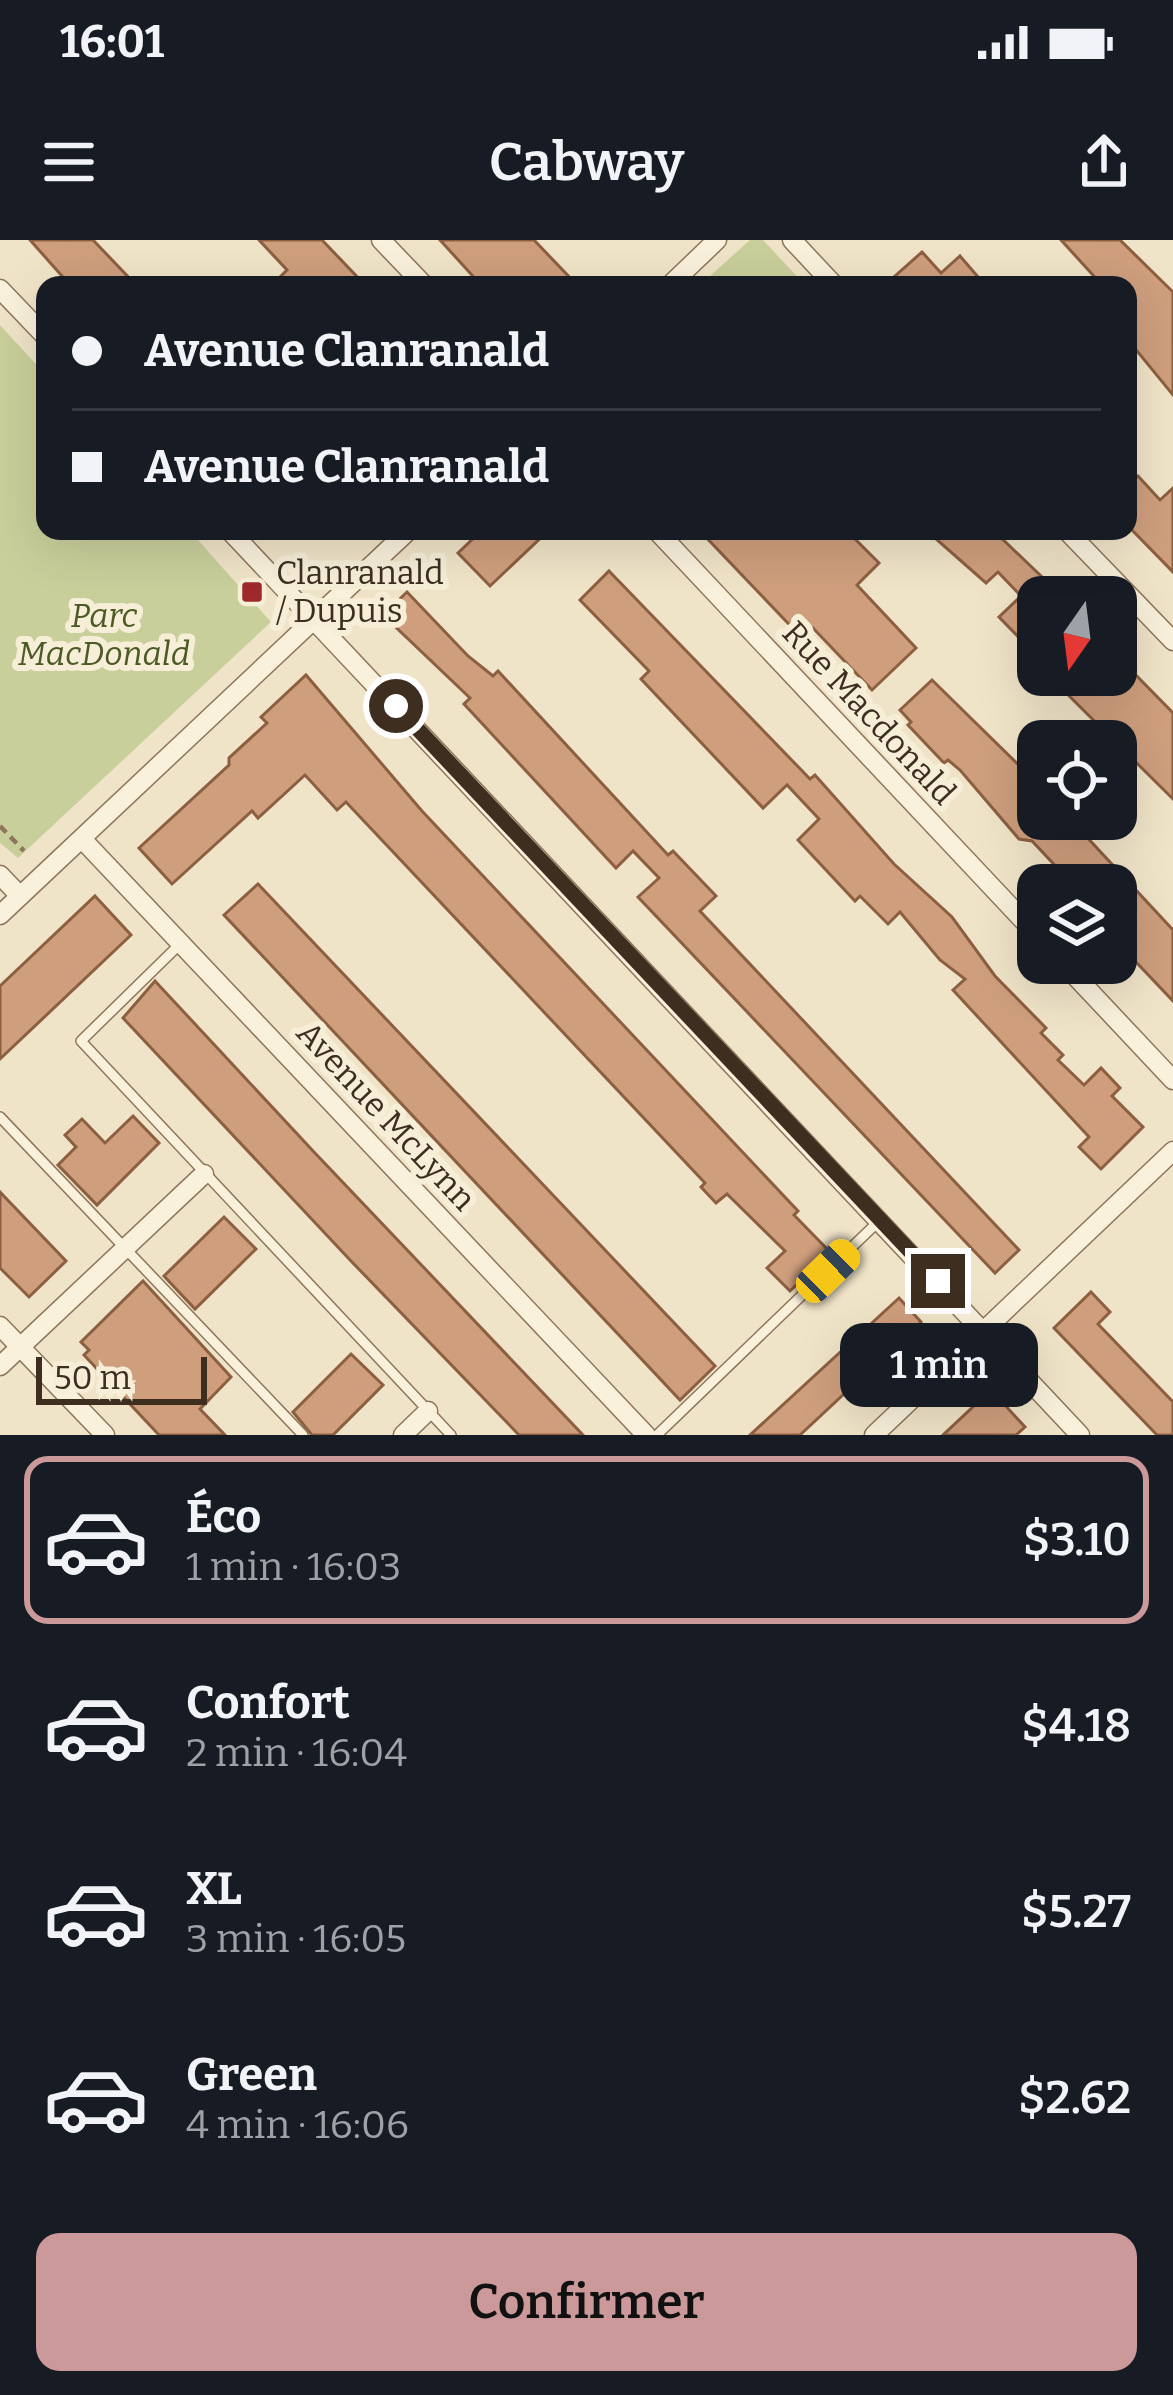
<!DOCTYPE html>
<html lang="fr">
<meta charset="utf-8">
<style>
:root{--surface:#171b24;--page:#242831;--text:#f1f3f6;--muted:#9ea1a6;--line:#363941;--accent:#cc999b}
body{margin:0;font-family:Bitter,serif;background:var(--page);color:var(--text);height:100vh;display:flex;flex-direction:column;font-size:45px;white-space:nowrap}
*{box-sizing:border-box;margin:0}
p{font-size:39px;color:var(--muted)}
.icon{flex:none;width:66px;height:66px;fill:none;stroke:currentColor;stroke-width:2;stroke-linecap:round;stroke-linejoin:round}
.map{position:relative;height:1195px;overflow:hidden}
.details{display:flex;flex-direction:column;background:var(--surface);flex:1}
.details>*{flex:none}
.banner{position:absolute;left:36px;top:36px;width:1101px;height:264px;border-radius:24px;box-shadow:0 12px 48px #0002;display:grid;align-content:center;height:264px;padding:0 36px;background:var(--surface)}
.needle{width:78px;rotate:194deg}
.fabs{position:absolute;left:1017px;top:336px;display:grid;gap:24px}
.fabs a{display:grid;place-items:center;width:120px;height:120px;border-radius:24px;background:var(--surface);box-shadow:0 12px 48px #0002;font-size:60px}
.scale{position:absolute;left:36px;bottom:30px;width:171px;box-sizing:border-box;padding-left:12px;border:6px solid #3d2e20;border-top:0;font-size:33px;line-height:42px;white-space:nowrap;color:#3d2e20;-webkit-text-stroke:9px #f7eed8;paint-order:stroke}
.end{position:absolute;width:54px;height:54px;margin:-27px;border:15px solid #3d2e20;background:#fff;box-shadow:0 0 0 6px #fff}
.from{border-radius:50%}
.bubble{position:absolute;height:84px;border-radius:24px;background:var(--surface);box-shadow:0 12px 48px #0002;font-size:39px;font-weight:600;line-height:84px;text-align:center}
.car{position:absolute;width:36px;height:72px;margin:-36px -18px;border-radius:15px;box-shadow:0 0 9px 3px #0007;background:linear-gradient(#f5c518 24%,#345 0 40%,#f5c518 0 76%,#345 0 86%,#f5c518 0)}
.banner b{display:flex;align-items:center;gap:42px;height:114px;font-size:45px}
.banner b+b{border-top:3px solid var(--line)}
.banner i{width:30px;height:30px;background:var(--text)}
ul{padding:21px 0 0;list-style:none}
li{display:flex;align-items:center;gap:36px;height:168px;margin:0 24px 18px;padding:0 12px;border:6px solid transparent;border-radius:24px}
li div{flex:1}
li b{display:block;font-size:45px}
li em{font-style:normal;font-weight:600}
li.selected{border-color:var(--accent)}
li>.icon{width:108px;height:108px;stroke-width:1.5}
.button{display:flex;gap:24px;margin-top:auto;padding:24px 36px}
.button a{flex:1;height:138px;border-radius:24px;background:var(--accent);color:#111;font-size:48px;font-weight:600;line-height:138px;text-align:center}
.status{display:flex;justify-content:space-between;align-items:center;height:84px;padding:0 60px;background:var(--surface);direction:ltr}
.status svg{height:33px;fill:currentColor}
header{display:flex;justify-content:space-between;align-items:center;height:156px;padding:0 36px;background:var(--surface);font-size:54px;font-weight:600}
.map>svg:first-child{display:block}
</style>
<div class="status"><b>16:01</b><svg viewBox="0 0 49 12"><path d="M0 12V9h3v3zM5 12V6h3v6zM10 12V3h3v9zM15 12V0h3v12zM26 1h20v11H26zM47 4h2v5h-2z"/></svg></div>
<header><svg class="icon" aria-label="menu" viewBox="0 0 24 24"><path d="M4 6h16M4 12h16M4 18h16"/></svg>Cabway<svg class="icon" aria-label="share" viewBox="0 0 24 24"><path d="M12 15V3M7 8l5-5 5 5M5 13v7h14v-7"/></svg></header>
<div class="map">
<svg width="1173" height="1195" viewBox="0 0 1173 1195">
<rect width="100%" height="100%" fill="#f0e4c8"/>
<g fill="#c9cf9b">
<path d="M750,0H763L805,45H700Z"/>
<path d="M0,85L45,134V291H190L271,382L18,618L0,603Z"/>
</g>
<g fill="#cf9f7d" stroke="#8d5f41" stroke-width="3">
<path d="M30,0H93L136,45H70Z"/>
<path d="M259,0H322L365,45H272L287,30Z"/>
<path d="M440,0H534L577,45H481Z"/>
<path d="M1061,0H1120L1173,52V155L1128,100V45H1102Z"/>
<path d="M922,12L941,33L960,16L985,45H885Z"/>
<path d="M1138,236L1160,260L1173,248V332L1128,286V245Z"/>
<path d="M481,291H548L490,346L458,313Z"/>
<path d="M700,291H847L879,323L857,345L916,408L872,450L813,388L802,398Z"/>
<path d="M927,291H994L1063,357H1038V417L999,377L1021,356L998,332L986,343Z"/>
<path d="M609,331L810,539L815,535L894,624L952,677L995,736L1046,788L1041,793L1063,815L1058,820L1084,845L1101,828L1120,848L1112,856L1143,887L1101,929L1079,907L1089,897L953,750L965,739L940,720L900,672L888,684L860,656L855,661L798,600L819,579L787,545L763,568L641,439L649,431L580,360Z"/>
<path d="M407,352L468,416L493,436L498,431L668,615L673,611L716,656L700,671L1019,1010L995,1033L638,657L659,638L633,611L616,628L464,464L470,458L383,375Z"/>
<path d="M1127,426L1173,473V559L1048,435H1118Z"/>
<path d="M306,435L422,571L798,971L794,975L830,1012L790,1051L767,1028L785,1011L727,954L716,963L701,947L705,943L346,562L337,570L305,535L258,578L252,571L172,644L139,608L229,525V518L267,483L261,477Z"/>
<path d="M932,440L1038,544V579H1070L1173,690V761L1116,701V645H1050L1063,634L1032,601L1019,599L960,530L948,520L944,523L908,485L911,482L900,470Z"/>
<path d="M258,644L715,1126L680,1160L224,675Z"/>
<path d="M95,656L131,695L0,819V746Z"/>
<path d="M155,741L314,912L583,1195H519L351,1021L123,778Z"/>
<path d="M133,876L159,903L97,965L58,925L76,907L65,895L82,879L105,903Z"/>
<path d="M0,952L66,1021L29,1057L0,1028Z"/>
<path d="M224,977L256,1009L195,1069L164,1036Z"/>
<path d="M143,1041L231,1137L200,1169L225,1195H159L84,1115L89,1110L81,1102Z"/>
<path d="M1091,1052L1110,1072L1098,1084L1173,1162V1195H1157L1054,1088Z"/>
<path d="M899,1058L921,1082L800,1195H750Z"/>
<path d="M351,1114L383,1145L333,1195H312L293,1172Z"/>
<path d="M991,1150L1025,1187L1016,1195H943Z"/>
</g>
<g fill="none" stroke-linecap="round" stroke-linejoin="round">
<defs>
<g id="lane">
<path d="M180,704L81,801L451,1195"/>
<path d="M0,877L303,1195"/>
<path d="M657,1195L880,980"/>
</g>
<g id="street">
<path d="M381,0L424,45"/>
<path d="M792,0L834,45"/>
<path d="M670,45L717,0"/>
<path d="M0,49L45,96"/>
<path d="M230,291L1080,1195"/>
<path d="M657,291L1038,696"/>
<path d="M1067,291L1173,401"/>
<path d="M82,599L646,1195"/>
<path d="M0,635L20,656"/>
<path d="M0,675L408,291"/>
<path d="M1063,723L1173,840"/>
<path d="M0,1086L105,1195"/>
<path d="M0,1126L204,934"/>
<path d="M403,1195L428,1171"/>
<path d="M874,1195L1173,911"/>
</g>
</defs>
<use href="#lane" stroke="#8d765c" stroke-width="12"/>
<use href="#street" stroke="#8d765c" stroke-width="21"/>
<path stroke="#8d765c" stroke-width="4.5" stroke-dasharray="9 6" stroke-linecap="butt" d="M0,586L24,611"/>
<use href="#lane" stroke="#faf1dc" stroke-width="9"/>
<use href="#street" stroke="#faf1dc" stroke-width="18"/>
</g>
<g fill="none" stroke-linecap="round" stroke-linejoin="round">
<path stroke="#3d2e20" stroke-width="15" d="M396,466L938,1041"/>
</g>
<rect fill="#9e2a2b" stroke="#f7eed8" stroke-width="4.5" x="240" y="340" width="24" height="24" rx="6"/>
<g text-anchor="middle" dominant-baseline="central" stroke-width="12" stroke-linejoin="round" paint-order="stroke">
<g font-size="33" fill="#3d2e20" stroke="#f7eed8" text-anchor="start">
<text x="276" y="333">Clanranald<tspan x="276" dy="38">/ Dupuis</tspan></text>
</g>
<g font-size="33" font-style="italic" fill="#4d5a26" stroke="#f7eed8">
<text x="104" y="376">Parc<tspan x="104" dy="38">MacDonald</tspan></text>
</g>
<g font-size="33" fill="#3d2e20" stroke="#f7eed8">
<text transform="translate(869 473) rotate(47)">Rue Macdonald</text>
<text transform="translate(386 876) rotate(47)">Avenue McLynn</text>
</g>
</g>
</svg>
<div class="fabs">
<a><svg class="needle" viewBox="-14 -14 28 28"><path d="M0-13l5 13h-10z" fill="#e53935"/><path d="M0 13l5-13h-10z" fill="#9ea1a6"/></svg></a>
<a><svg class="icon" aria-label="locate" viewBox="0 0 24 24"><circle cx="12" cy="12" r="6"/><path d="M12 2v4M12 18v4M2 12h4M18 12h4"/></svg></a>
<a><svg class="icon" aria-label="layers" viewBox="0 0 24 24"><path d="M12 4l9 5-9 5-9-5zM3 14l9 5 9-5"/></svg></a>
</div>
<div class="scale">50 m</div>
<i class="end from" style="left:396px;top:466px"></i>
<i class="end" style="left:938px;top:1041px"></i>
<div class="bubble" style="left:840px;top:1083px;width:198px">1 min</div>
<i class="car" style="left:828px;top:1031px;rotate:46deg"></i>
<div class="banner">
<b><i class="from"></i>Avenue Clanranald</b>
<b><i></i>Avenue Clanranald</b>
</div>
</div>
<section class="details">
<ul>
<li class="selected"><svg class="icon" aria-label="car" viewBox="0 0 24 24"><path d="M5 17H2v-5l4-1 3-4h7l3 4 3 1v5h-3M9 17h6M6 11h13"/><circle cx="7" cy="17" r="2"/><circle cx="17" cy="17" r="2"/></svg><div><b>Éco</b><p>1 min · 16:03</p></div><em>$3.10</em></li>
<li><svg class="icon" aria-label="car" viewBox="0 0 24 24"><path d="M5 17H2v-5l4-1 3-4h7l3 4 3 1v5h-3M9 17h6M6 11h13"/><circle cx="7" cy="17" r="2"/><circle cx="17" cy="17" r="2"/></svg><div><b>Confort</b><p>2 min · 16:04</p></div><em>$4.18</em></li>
<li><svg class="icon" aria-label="car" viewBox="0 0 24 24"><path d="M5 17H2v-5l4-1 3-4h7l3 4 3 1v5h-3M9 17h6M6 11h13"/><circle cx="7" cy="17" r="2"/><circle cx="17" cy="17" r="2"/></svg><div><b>XL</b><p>3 min · 16:05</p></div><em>$5.27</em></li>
<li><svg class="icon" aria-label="car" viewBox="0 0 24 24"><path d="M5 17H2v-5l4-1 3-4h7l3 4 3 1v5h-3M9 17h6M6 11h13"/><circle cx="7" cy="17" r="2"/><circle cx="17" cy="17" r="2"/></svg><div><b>Green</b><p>4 min · 16:06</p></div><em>$2.62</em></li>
</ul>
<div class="button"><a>Confirmer</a></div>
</section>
